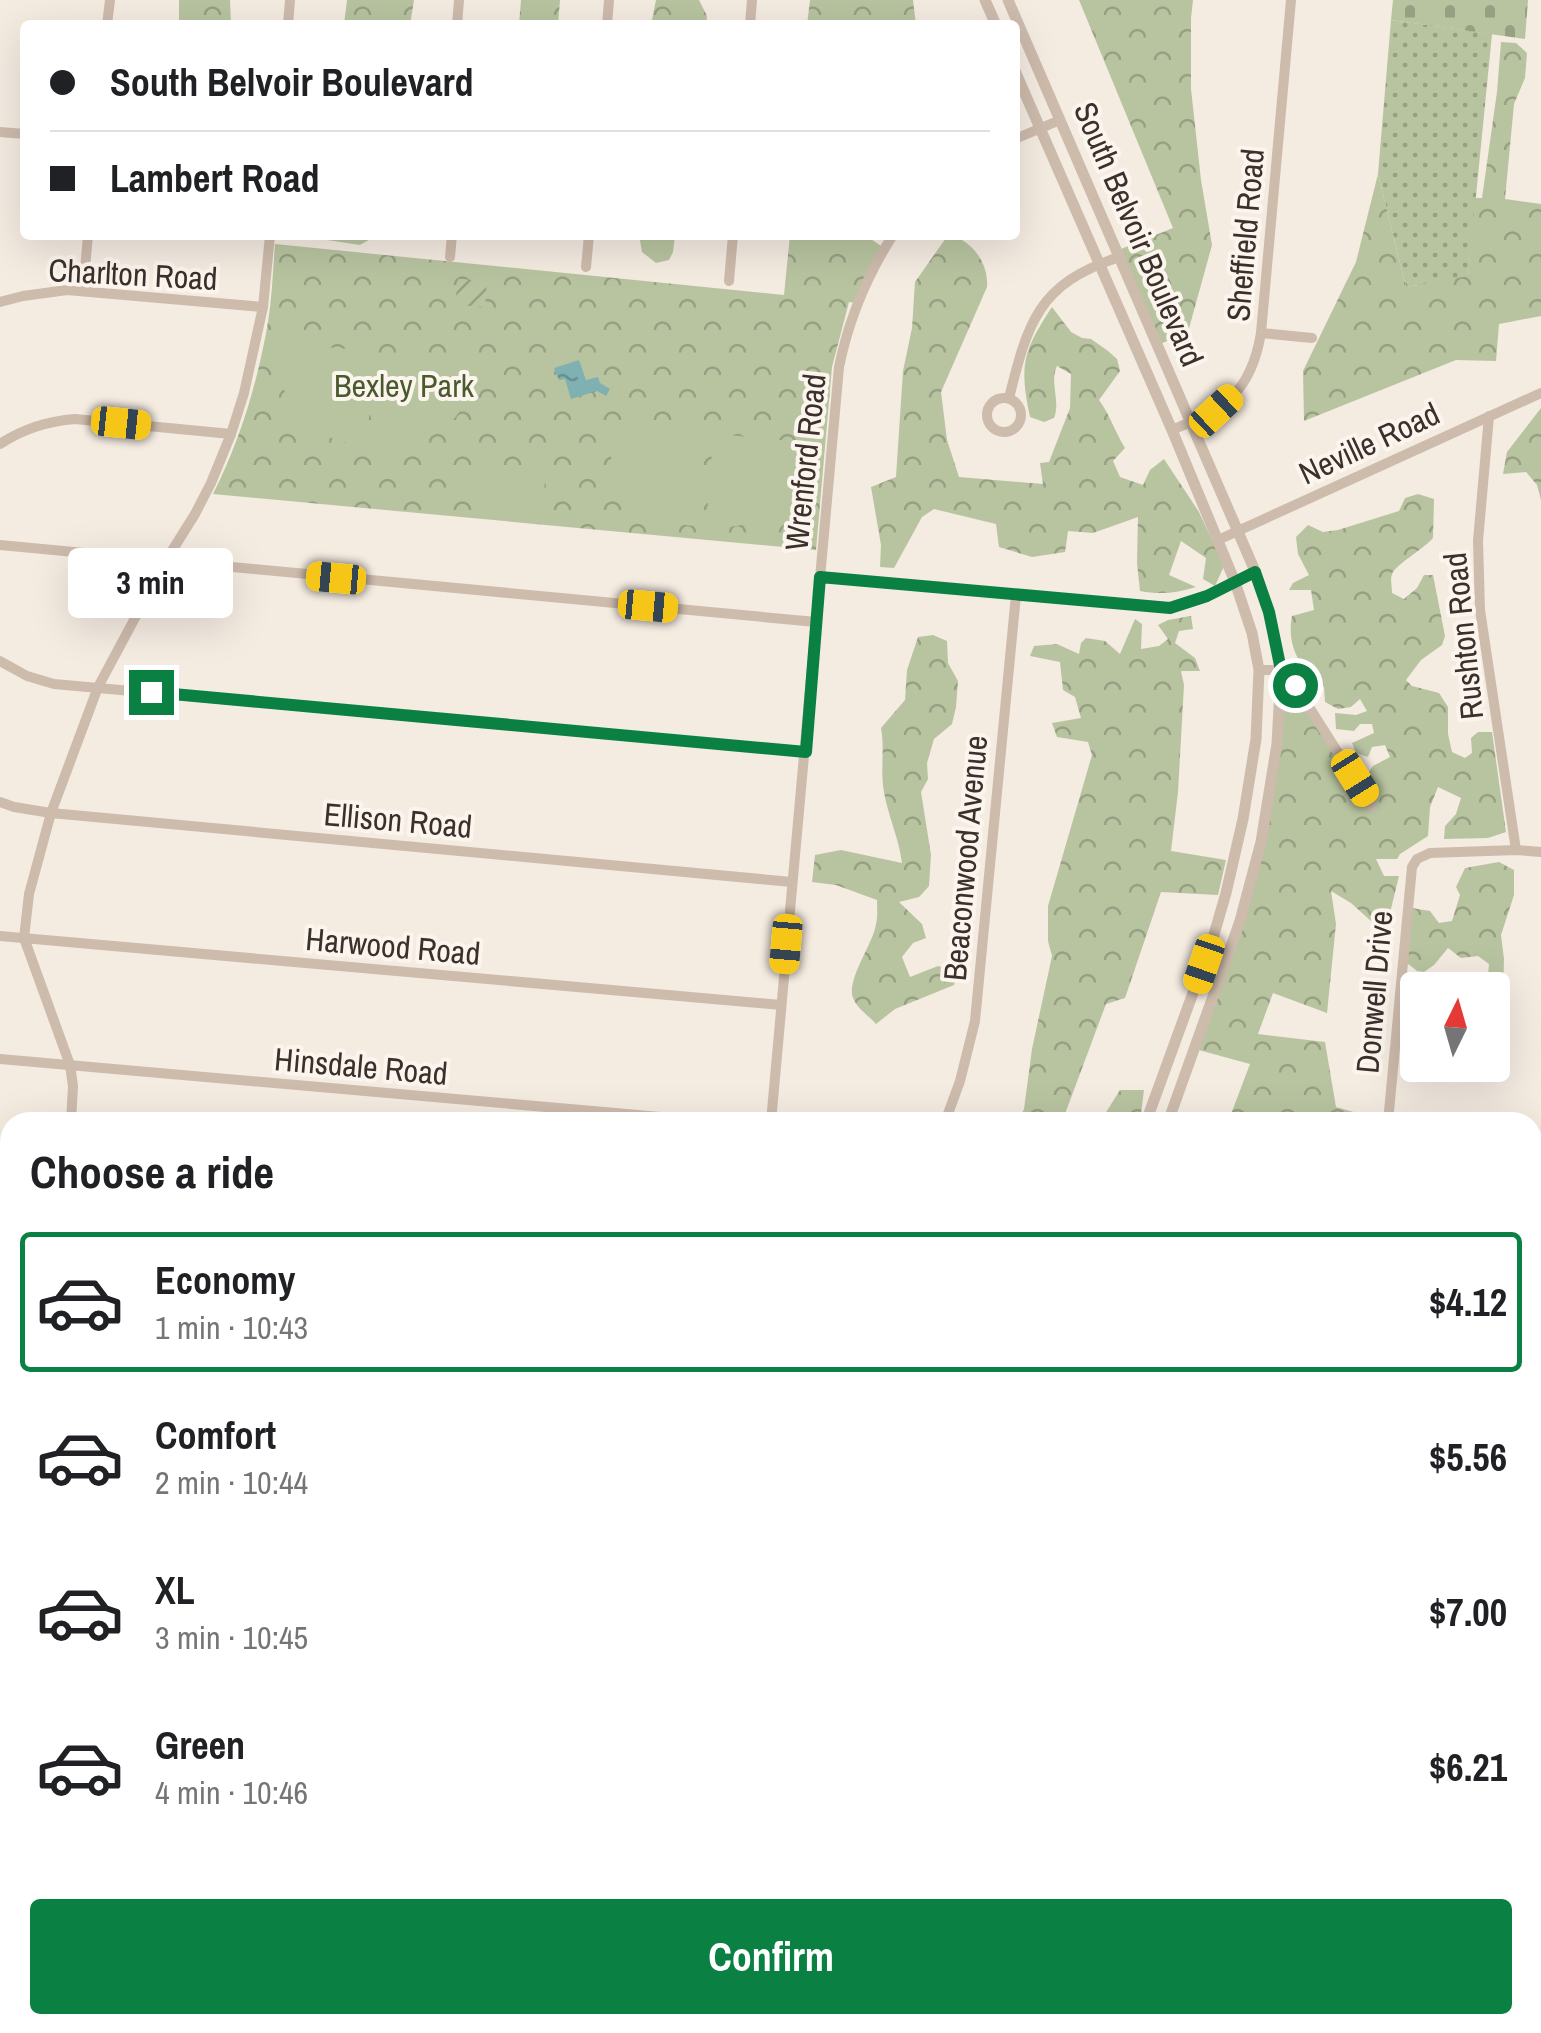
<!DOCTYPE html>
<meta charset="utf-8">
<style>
:root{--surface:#fff;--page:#f2f2f2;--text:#202124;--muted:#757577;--line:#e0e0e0;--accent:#0b8043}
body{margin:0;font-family:"Archivo Narrow",sans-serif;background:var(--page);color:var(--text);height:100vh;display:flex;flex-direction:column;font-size:38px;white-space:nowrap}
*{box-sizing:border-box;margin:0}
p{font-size:32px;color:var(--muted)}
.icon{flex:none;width:55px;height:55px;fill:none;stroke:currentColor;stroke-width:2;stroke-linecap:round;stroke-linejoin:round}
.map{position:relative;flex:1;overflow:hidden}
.panel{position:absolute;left:0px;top:1112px;width:1542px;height:922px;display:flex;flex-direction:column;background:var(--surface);border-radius:30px 30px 0 0;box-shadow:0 10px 40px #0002}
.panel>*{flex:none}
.hud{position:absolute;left:20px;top:20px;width:1000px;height:220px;border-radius:10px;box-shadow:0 10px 40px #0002;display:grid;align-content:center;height:220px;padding:0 30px;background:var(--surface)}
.needle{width:65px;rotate:5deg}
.controls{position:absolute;left:1400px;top:972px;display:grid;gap:20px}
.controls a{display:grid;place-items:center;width:110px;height:110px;border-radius:10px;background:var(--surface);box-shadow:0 10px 40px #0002;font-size:50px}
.end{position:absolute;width:45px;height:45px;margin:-22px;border:12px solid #0b8043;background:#fff;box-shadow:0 0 0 5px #fff}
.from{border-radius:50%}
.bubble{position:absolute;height:70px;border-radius:10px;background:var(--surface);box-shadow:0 10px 40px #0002;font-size:32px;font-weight:700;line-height:70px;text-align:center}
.car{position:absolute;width:30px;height:60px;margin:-30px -15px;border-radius:12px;box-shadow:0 0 8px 2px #0007;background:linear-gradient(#f5c518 24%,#345 0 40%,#f5c518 0 76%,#345 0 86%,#f5c518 0)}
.hud b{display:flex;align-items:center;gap:35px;height:95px;font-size:38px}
.hud b+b{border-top:2px solid var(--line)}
.hud i{width:25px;height:25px;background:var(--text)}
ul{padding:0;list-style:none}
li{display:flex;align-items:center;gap:30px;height:140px;margin:0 20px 15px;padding:0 10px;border:5px solid transparent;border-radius:10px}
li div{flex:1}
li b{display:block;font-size:38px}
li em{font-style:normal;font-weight:700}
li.current{border-color:var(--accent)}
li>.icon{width:90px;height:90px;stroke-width:1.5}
h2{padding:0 30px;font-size:45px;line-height:120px}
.button{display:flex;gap:20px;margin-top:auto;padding:20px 30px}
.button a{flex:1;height:115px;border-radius:10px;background:var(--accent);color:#fff;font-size:40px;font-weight:700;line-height:115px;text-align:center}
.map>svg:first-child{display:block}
</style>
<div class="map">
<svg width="1541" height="2033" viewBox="0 0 1541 2033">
<defs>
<pattern id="grass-dots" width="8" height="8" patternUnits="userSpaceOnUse" patternTransform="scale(2.5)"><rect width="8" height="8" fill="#b8c4a0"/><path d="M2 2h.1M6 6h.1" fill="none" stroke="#97a083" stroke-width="1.8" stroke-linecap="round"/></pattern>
<pattern id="forest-crowns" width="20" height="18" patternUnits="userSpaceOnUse" patternTransform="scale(2.5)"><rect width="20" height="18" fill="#b8c4a0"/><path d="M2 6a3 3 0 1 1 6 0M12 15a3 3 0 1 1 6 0" fill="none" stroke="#97a083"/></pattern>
<pattern id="wetland-marsh" width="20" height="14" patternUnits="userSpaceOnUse" patternTransform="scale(2.5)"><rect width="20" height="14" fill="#b8c4a0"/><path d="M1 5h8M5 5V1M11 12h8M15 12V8" fill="none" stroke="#97a083"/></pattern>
<pattern id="cemetery-stones" width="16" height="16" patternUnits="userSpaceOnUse" patternTransform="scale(2.5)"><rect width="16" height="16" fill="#b8c4a0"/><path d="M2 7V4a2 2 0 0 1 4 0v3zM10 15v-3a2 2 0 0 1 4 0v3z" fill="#97a083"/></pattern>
<pattern id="garden-furrows" width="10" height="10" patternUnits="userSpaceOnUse" patternTransform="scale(2.5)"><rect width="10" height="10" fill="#b8c4a0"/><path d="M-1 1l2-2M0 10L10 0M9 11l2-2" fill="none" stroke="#97a083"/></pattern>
<pattern id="water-ripples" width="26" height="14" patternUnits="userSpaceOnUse" patternTransform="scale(2.5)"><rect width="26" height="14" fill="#7fb0b2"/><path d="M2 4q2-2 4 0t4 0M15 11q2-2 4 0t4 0" fill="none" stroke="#699091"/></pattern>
</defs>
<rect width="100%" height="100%" fill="#f4ebe1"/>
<path fill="url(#grass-dots)" d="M1391,20L1492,34L1468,277L1406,287L1378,174Z"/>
<g fill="url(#forest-crowns)">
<path d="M179,0H230L231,25H179Z"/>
<path d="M347,0H414L410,25H344Z"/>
<path d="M521,0H560L558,25H519Z"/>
<path d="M656,0H699L707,16L706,25H651Z"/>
<path d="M810,0H913L916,25H807Z"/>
<path d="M1079,0H1193L1191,18V89L1201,180L1212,245L1188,332L1158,345L1116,251L1173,228Z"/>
<path d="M1501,42L1516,43L1527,53L1525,78L1514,104L1505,199L1541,204V316L1499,324L1496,361L1456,360L1304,421L1303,371L1356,262L1378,174L1406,287L1468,276L1475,198H1482L1497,92Z"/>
<path d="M314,235H378L360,245L314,238Z"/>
<path d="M639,235H675L673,252L669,260L656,263L642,252Z"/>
<path d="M790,235H865L884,248L856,303L849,302L832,367L816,550L213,494C240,441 258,381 268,322C272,297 273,270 275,244L784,295Z"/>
<path d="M948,235C972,239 989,264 987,287L941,392L947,440L959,477L1043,484L1040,463L1049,462L1070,408L1071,374L1057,366C1049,383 1061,401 1054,418L1044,422L1030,417C1019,365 1023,351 1052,307L1071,332L1082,338L1091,339L1108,351L1117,359L1120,371L1099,400C1110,415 1115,432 1125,448L1113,461L1120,477L1143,485L1150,470L1164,459L1199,512L1224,566L1215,586L1203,579L1206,558L1181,541L1169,575L1196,587C1177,593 1161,595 1140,591L1137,563L1138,517L1093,533L1068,531L1065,552L1032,557L999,547L996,524L934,509L922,517L894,568L880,567L881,545L871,487L896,477L903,371L912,328L915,282Z"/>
<path d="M1541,408V500L1537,485L1526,472L1503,474L1507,452Z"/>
<path d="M1418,494L1434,499L1433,538C1424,549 1396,564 1392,574C1390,580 1392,586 1392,593L1404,599L1417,588L1424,575H1433L1445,636L1442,645L1421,660L1406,680L1412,686L1439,693L1448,707V734L1452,752L1465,758L1472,753L1471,738L1478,732H1492L1506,832L1488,838L1444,839L1445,826L1456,814L1461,798L1438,787L1430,807L1428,836L1400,854L1397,859H1376L1384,876H1399L1388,921L1381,930L1351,903L1331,891L1336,924L1327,1013L1273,993L1258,1034L1325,1042L1336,1107L1371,1117V1122H1228L1250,1064L1195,1049L1261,842L1281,670L1373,804L1374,796L1364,779L1373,766L1390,757L1385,745L1372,747L1368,757L1356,753L1352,743L1374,733L1372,724H1360L1354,731L1336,729L1335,713L1356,715L1367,711L1360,699L1351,707L1338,709L1325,702L1324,687C1300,671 1286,644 1292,616L1314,610L1311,590H1289L1293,583L1309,575L1298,554L1296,537L1308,525L1323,532L1338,530L1399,511L1405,498Z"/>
<path d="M1191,616L1193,629L1179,631L1175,643L1195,658L1200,671H1181L1184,685L1178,792L1171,851L1226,860L1218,895L1161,892L1125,998L1106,1004L1062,1122H1018L1024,1109L1032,1049L1052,956L1048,941V906L1092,755L1088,742L1057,737L1052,723L1081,718L1075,697L1063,690L1060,662L1030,656L1034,646L1057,644L1079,654L1081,643L1086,638L1105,641L1120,654L1135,619L1142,624L1141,649L1159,646L1168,639L1158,625L1168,620Z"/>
<path d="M933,635L947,641L948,663L958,681L956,707L952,724L934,739L927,763L928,779L921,792L931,855L929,886L919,897L899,902L922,924L926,938L913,943L902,957L910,977L938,966L958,972L954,985L895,1009L876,1024C870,1017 858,1009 854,1000C844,982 873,945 876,924C878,917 877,908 877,900L836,885L812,882L815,855L841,850L902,863C899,838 888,816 884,792C880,770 885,749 881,728L905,700L907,670L918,637Z"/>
<path d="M1499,862L1514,870V895L1501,935L1504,959L1503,996L1493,1000L1492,990H1476L1488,975L1489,964L1478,956L1461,958L1448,948L1434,965L1424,972L1417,971L1407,963L1412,908L1430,911L1439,923L1452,921L1460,895L1456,887L1465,868Z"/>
<path d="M1120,1090H1144L1140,1122H1100Z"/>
<path d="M1533,1585L1541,1586V1710H1533Z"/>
<path d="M1540,1723L1541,1855L1535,1890L1532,1889V1749L1540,1743Z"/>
<path d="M764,2025H817L813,2026L812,2033H761Z"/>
<path d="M922,2025H995L989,2033H921Z"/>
<path d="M1095,2025H1155L1156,2033H1093Z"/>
<path d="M1431,2025H1521L1523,2033H1430Z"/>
</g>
<path fill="url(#wetland-marsh)" d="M1312,2025H1454L1453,2033H1311Z"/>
<path fill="url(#cemetery-stones)" d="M1393,0H1528L1525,39L1391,20Z"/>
<path fill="url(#garden-furrows)" d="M458,279L487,281L485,307L455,305Z"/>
<g fill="#b8c4a0">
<path d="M279,342L366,351L375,359L366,446C305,440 275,404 279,342Z"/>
<path d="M386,353L476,362C471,423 428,452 369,446L377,360Z"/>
<path d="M612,425L698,432L703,438L694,526C658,523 625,502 613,466C609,453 611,439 612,425Z"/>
<path d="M718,434L810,443C805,501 762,532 706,527L713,439Z"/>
<path d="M479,464L546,471L541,520L474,513Z"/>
</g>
<path fill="url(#water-ripples)" d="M579,360L586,380L598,377L600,383L610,389L606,396L597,391L571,399L565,379L559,380L554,368Z"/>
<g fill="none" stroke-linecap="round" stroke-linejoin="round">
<path stroke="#7fb0b2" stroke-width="2.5" d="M1397,2025L1398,2033"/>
<g stroke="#cdbbac" stroke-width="10">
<path d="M107,25L110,0"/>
<path d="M288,25L290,0"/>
<path d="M457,25L459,0"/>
<path d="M607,25L609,0"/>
<path d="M750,25L752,0"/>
<path d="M0,132L25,134"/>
<path d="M1015,139L1060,120"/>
<path d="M450,257L452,235"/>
<path d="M586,267L589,235"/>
<path d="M729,281L733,235"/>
<path d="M83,291L88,235"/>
<path d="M0,302L23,296L67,290L263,307"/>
<path d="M1261,333L1312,338"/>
<path d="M1009,398C1028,322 1038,284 1119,257"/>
<circle cx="1004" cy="415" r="17"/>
<path d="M1489,416L1478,541L1480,610L1516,850"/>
<path d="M1172,430C1225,408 1251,393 1261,333L1291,0"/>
<path d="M0,444C23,429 48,421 75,419L231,434"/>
<path d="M1218,540L1541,393"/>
<path d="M0,545L816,622"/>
<path d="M819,577L1171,608L1207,596L1255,571"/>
<path d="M0,661L27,676L54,684L806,752"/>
<path d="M1259,670H1281L1295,685L1372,806"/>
<path d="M0,802L14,807L51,813L792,882"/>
<path d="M0,936L781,1005"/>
<path d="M0,1059L717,1122"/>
<path d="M71,1122L73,1086L70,1065L24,938L29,894L51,813L98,687L165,562L195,514L211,483L231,434L244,393L263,307L270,235"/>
<path d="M771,1122L839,367C849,318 866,277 893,235"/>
<path d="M945,1122L960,1081L975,1021L1016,595"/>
<path d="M1388,1122L1412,867L1417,859L1430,853L1516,850L1541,852"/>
<path d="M0,1194L10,1195"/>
<path d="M1532,1204L1541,1205"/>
<path d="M1532,1331H1541"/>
<path d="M0,1334L10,1335"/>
<path d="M0,1473L10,1474"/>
<path d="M0,1504L10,1490"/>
<path d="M0,1609H10"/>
<path d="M0,1752L10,1753"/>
<path d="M0,1894L10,1895"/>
<path d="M0,1922L10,1945"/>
<path d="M45,2025L48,2033"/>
<path d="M692,2033L693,2025"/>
<path d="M1045,2033V2025"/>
<path d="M1207,2033V2025"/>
</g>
<g stroke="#cdbbac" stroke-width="11">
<path d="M985,0L996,25"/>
<path d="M1008,0L1255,571L1269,612L1281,670L1277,744L1261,842L1240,921L1168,1122"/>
<path d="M1015,71L1172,430L1235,582L1252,633L1259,670L1256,739L1243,819L1226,893L1213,938L1146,1122"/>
<path d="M900,2033V2025"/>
<path d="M921,2033L922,2025"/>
</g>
</g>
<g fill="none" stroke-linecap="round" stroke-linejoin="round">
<path stroke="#0b8043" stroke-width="12" d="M151,692L806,752L820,577L1170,608L1207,596L1255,572L1269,612L1281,670L1295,685"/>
</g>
<g text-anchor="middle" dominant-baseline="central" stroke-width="8" stroke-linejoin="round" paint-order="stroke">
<g font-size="32" fill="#3b302b" stroke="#fbf5ee">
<text transform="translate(1139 234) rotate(67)">South Belvoir Boulevard</text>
<text transform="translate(1245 235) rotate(-85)">Sheffield Road</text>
<text transform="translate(133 274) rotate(3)">Charlton Road</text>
<text transform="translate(1369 443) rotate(-25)">Neville Road</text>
<text transform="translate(805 462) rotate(-84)">Wrenford Road</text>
<text transform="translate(1463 636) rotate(-96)">Rushton Road</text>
<text transform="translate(398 820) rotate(5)">Ellison Road</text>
<text transform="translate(965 858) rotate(-85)">Beaconwood Avenue</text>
<text transform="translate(393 946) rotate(5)">Harwood Road</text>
<text transform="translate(1374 992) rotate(-85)">Donwell Drive</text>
<text transform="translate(361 1066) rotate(5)">Hinsdale Road</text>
</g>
<g font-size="32" fill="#4a5a2e" stroke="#fbf5ee">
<text x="404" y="385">Bexley Park</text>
</g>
</g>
</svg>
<div class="controls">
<a><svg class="needle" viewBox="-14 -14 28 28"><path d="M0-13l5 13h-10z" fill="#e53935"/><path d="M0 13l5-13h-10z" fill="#757577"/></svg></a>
</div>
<i class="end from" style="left:1295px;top:685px"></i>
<i class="end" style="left:151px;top:692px"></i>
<div class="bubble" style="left:68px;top:548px;width:165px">3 min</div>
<i class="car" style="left:1216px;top:411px;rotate:47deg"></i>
<i class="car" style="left:121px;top:423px;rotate:96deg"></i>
<i class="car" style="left:336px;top:578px;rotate:275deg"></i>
<i class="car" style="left:648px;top:606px;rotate:95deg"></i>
<i class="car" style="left:1355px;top:778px;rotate:148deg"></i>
<i class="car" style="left:786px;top:944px;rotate:185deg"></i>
<i class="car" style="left:1204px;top:964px;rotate:199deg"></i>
<div class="hud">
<b><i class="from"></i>South Belvoir Boulevard</b>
<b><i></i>Lambert Road</b>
</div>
<section class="panel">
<h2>Choose a ride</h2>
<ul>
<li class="current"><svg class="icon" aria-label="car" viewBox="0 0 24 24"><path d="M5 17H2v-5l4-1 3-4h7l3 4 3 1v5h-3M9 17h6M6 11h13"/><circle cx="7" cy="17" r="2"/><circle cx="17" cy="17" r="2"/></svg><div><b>Economy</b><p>1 min · 10:43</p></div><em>$4.12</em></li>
<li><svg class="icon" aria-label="car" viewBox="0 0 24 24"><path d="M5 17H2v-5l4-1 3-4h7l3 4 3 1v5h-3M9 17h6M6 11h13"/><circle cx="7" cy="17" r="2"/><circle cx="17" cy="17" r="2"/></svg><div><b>Comfort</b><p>2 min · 10:44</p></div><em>$5.56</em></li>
<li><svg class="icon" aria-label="car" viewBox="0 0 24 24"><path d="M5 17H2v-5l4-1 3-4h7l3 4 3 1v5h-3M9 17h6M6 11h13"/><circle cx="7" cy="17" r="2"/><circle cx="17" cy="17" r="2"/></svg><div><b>XL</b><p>3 min · 10:45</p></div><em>$7.00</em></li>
<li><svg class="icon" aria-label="car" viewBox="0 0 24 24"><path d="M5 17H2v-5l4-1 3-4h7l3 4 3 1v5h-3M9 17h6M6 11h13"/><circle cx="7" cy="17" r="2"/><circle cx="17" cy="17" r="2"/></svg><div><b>Green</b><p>4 min · 10:46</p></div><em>$6.21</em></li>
</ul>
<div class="button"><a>Confirm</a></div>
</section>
</div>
